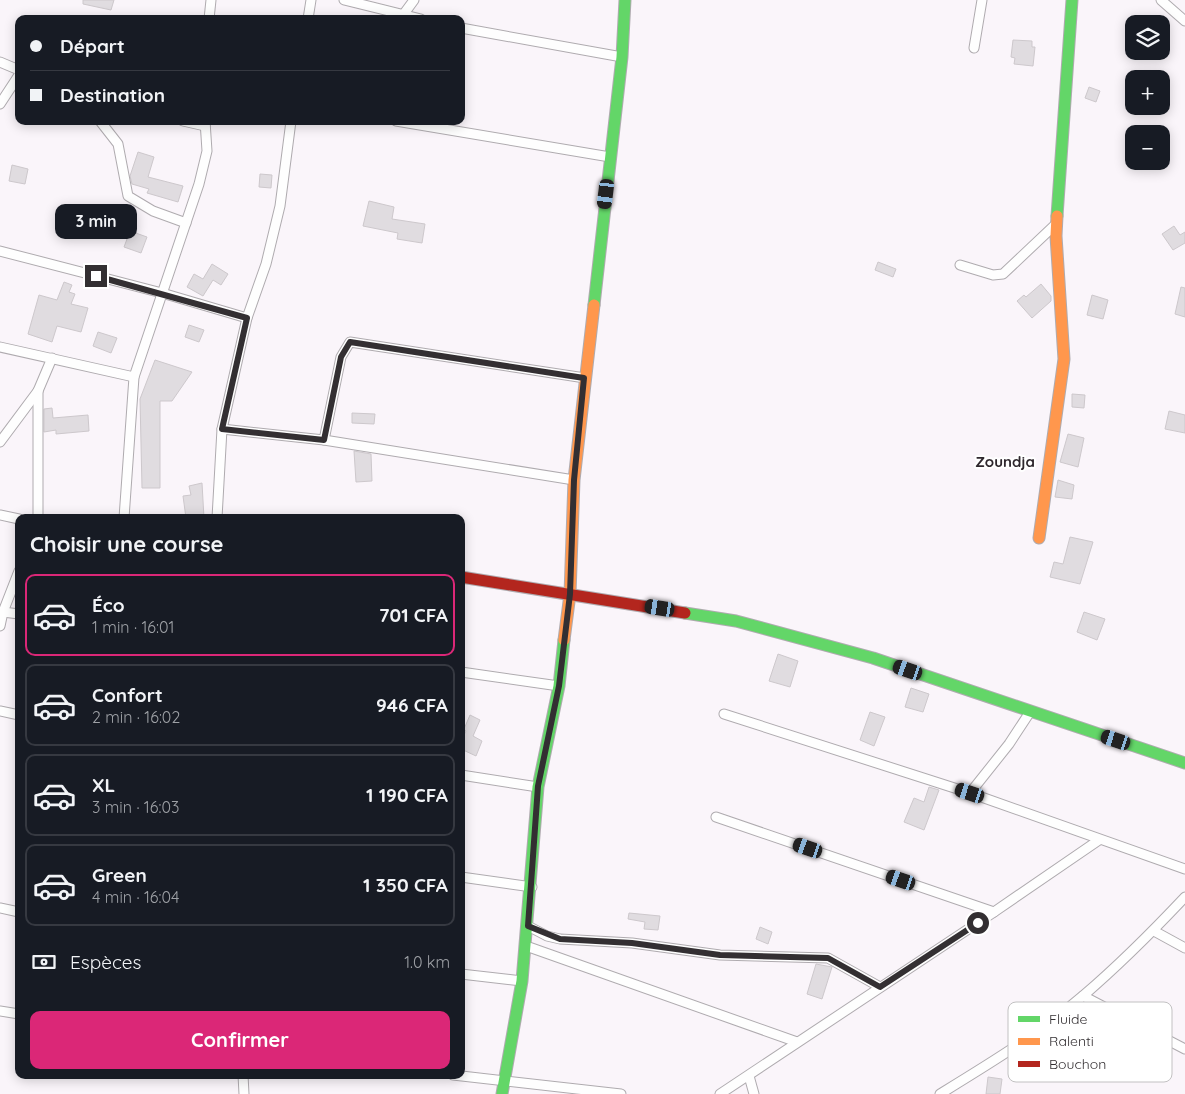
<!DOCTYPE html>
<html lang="fr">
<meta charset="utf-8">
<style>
:root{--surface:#171b24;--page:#242831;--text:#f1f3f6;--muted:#9ea1a6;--line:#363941;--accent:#db2777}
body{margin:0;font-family:Quicksand,sans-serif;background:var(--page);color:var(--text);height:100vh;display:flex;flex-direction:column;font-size:19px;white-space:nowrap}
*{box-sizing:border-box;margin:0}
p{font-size:16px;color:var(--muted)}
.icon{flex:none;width:28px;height:28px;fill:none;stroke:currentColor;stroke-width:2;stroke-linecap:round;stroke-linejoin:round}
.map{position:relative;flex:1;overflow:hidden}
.drawer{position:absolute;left:15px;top:514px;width:450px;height:565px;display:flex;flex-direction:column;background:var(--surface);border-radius:10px;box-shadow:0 2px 12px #0003}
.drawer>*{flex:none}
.top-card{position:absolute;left:15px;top:15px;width:450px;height:110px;border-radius:10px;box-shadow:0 2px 12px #0003;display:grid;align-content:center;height:110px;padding:0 15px;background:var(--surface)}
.controls{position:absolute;left:1125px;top:15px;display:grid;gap:10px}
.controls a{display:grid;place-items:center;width:45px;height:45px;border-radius:10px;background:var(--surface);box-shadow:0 2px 12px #0003;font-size:25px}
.end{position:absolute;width:22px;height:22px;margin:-11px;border:6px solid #332f32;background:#fff;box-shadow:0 0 0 2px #fff}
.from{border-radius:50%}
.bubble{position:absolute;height:35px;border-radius:10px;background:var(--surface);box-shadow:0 2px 12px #0003;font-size:16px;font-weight:700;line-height:35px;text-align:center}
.car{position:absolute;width:15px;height:30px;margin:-15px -8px;border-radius:6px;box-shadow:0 0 4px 1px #0007;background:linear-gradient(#222 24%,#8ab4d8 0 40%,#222 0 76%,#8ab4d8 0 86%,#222 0)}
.top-card b{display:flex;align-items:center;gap:18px;height:48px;font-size:19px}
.top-card b+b{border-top:1px solid var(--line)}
.top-card i{width:12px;height:12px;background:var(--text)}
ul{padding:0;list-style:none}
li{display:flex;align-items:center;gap:15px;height:82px;margin:0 10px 8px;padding:0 5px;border:2px solid var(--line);border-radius:10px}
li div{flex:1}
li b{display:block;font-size:19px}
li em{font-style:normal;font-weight:700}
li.selected{border-color:var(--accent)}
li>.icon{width:45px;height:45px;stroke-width:1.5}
h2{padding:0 15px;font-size:22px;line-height:60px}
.pay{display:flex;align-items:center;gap:12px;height:55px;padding:0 15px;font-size:19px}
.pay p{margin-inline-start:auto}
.cta{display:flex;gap:10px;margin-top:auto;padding:10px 15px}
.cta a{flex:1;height:58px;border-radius:10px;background:var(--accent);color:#fff;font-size:20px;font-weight:700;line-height:58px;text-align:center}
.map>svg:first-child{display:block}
</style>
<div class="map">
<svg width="1185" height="1094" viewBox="0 0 1185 1094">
<rect width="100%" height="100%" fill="#faf5fa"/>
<g fill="#e0dce0" stroke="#cdc8cc">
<path d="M83,0H114L111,10L83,4Z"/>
<path d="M1013,40L1032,41V47H1035L1033,66L1014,64L1015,58L1011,57Z"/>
<path d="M1089,87L1100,91L1096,102L1085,98Z"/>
<path d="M138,152L154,157L148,177L183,186L178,202L147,193L149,189L132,184L130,176Z"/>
<path d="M12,165L28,169L25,184L9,181Z"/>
<path d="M260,174L272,175L271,188L259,187Z"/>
<path d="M369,201L394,207L392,219L425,224L422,243L397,239L398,233L363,226Z"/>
<path d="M1174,226L1180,235L1185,232V243L1173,250L1162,234Z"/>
<path d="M130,231L147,237L141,253L124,247Z"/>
<path d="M878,262L896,269L893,277L875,270Z"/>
<path d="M212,264L228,274L221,285L213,280L203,296L187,287L194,274L203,279Z"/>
<path d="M64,282L72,285L69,292L75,294L71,304L88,308L81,332L57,326L52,342L28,334L39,295L57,300Z"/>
<path d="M1041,284L1051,296V301L1032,318L1017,301L1024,295L1026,297Z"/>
<path d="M1181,287L1185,288V317L1175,314Z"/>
<path d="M1092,295L1108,300L1103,319L1087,315Z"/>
<path d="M189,325L204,330L199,342L185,337Z"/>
<path d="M98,332L117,338L111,353L93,346Z"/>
<path d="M155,360L192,372L172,401H160V488H142L140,399Z"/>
<path d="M1072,394L1085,395L1084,408L1072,407Z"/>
<path d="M52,408L53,418L88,415L89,431L56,434V430L44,432V409Z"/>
<path d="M1169,411L1185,415V433L1165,429Z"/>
<path d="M352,413L375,414L374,424L352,423Z"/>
<path d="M1068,434L1084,438L1078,467L1060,462Z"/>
<path d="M354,451L371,454L372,481L356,482Z"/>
<path d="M1058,480L1074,485L1072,499L1055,497Z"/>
<path d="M202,483L204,518H186L183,496L191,495L189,486Z"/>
<path d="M1070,537L1093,542L1080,584L1050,577L1054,562L1063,564Z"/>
<path d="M1084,612L1105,619L1097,640L1077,632Z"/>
<path d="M778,654L798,661L790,687L769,681Z"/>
<path d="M911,688L929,694L923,712L905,707Z"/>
<path d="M870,712L885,717L874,746L860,740Z"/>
<path d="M470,715L480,720L473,736L482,741L476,756L461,749V741L466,731L464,729Z"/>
<path d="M929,787L939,790L924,830L904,822L914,798L924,802Z"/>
<path d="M629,913L660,916L658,930L644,929L645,922L628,919Z"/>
<path d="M760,927L772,932L768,944L756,939Z"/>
<path d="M816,964L832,967L822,999L807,994Z"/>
<path d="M988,1077L1002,1079L1000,1094H986Z"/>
</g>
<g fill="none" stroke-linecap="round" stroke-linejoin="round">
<defs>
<g id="street">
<path d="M344,0L421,19"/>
<path d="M1161,0L1185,21"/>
<path d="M403,15L414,0"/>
<path d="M209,19L211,0"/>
<path d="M308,19L311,0"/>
<path d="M461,28L622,57"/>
<path d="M974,48L982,0"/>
<path d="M0,62L19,70"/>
<path d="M0,104L19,75"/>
<path d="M100,121L118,144L128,196L153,211L186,223"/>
<path d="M183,121L205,126"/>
<path d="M396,121L610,157"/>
<path d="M0,251L162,293L247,318"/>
<path d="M960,265L993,275L1003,274L1057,223"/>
<path d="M0,347L134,377"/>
<path d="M222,429L324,440L574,480"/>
<path d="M324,440L341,357L350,342L585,378"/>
<path d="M0,442L38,391L52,358"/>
<path d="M0,515L19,519"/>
<path d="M38,518V391"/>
<path d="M124,518L134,377L199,184L207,151L205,121"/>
<path d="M217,518L222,429L247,318L266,264L280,206L291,121"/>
<path d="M3,612L19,614"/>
<path d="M0,626L3,612L19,571"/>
<path d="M461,672L559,686"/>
<path d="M0,711L19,715"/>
<path d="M724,714L970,793L1185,869"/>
<path d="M461,775L538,787"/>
<path d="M970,793L1009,744L1030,712"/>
<path d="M716,817L994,912"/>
<path d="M461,877L532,887"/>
<path d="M0,908L19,912"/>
<path d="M528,926L547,936L560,939L632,943L720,955L828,958L880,987"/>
<path d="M1154,931L1185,948"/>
<path d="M526,946L797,1042"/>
<path d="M461,974L522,981"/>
<path d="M1083,996L1185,1049"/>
<path d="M0,1011L19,1014"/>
<path d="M243,1075L244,1094"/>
<path d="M453,1075L621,1094"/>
<path d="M749,1076L754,1094"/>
<path d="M720,1094L994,912L1099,840"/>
<path d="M940,1094C989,1064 1040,1033 1084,995C1120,964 1153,931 1185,897"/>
</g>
<g id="fast">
<path d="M1057,216L1072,0"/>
<path d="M594,305L622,57L625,0"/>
<path d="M685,613L736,621L873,658L1185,763"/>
<path d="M502,1094L522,981L538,787L559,686L564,640"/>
</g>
<g id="slow">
<path d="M1039,538L1064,359L1056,236L1057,216"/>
<path d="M564,640L570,594L574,480L594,305"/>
</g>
<path id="jam" d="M461,577L685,613"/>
</defs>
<use href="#street" stroke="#afabaf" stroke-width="11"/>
<use href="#fast" stroke="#afabaf" stroke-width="13"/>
<use href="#slow" stroke="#afabaf" stroke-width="13"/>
<use href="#jam" stroke="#afabaf" stroke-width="13"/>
<use href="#street" stroke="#fefefe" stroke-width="9"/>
<use href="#fast" stroke="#63d668" stroke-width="11"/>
<use href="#slow" stroke="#ff974d" stroke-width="11"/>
<use href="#jam" stroke="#b3261e" stroke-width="11"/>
</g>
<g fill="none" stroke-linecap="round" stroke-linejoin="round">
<path stroke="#332f32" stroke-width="6" d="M96,276L247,318L222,429L324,440L341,357L350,342L584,378L574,480L570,594L559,686L538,786L528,926L560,939L632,943L720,955L828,958L880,987L978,923"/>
</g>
<g text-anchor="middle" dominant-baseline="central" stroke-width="4" stroke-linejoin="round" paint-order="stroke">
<g font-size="15" font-weight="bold" fill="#2e272d" stroke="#fff">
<text x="1005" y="461">Zoundja</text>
</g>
</g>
<rect x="1008" y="1002" width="164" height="80" rx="8" fill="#fff" stroke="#c2c1c2" stroke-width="1"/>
<rect x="1018" y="1016" width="22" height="6" fill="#63d668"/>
<rect x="1018" y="1038" width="22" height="7" fill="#ff974d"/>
<rect x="1018" y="1061" width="22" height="6" fill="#b3261e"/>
<g font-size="14" fill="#332f32">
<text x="1049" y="1024">Fluide</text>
<text x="1049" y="1046">Ralenti</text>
<text x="1049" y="1069">Bouchon</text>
</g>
</svg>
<div class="controls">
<a><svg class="icon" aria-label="layers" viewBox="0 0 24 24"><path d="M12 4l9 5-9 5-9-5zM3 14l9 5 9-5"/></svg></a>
<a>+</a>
<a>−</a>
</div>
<i class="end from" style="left:978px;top:923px"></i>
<i class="end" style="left:96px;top:276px"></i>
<div class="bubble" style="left:55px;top:204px;width:82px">3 min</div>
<i class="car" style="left:606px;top:194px;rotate:187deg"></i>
<i class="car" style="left:660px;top:608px;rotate:279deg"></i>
<i class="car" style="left:908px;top:670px;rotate:289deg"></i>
<i class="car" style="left:1116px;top:740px;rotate:288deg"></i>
<i class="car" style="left:970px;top:793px;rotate:288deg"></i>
<i class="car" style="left:808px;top:848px;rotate:289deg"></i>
<i class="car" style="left:901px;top:880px;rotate:289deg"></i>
<div class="top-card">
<b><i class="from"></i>Départ</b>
<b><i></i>Destination</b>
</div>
<section class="drawer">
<h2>Choisir une course</h2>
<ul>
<li class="selected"><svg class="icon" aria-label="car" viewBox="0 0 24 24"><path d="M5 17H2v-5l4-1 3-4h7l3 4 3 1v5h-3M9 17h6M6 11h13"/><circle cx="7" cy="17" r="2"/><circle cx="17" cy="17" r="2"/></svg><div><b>Éco</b><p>1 min · 16:01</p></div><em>701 CFA</em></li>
<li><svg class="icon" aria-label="car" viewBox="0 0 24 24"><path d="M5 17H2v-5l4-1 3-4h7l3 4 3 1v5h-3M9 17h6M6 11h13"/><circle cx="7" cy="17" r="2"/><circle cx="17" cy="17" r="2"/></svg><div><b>Confort</b><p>2 min · 16:02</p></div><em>946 CFA</em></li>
<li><svg class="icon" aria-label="car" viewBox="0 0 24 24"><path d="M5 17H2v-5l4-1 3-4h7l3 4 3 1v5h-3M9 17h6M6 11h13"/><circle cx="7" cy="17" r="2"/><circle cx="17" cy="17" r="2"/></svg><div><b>XL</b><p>3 min · 16:03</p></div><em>1 190 CFA</em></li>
<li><svg class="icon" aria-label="car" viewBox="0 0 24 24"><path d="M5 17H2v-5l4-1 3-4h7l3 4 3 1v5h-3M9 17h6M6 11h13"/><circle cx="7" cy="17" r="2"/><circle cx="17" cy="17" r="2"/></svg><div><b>Green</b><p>4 min · 16:04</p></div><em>1 350 CFA</em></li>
</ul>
<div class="pay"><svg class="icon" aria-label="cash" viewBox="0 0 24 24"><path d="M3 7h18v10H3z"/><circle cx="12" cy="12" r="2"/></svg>Espèces<p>1.0 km</p></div>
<div class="cta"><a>Confirmer</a></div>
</section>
</div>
